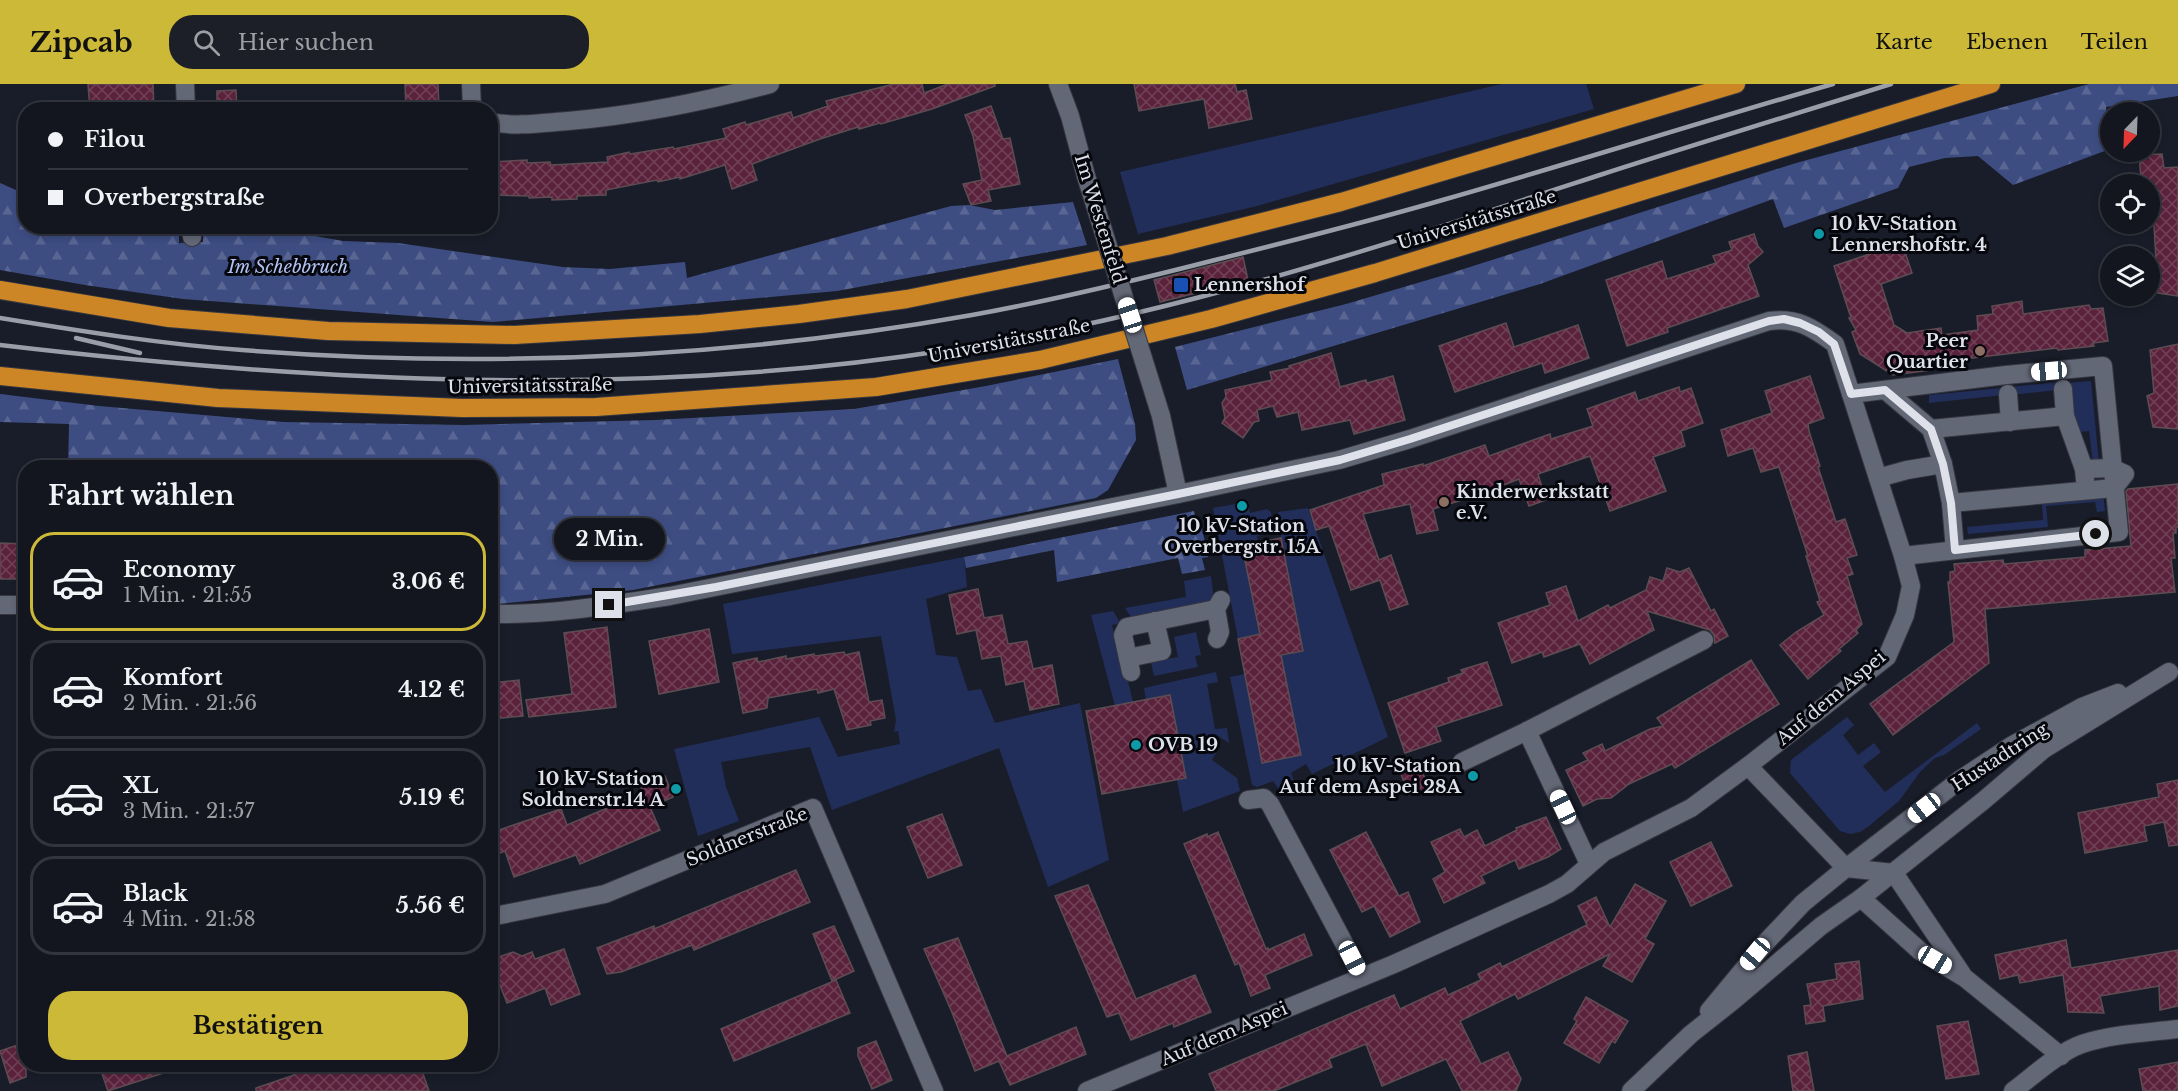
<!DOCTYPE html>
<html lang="de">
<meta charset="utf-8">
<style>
:root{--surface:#13161f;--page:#1c1f28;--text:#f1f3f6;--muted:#9d9fa4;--line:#32353d;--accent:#cdb938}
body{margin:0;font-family:"Libre Baskerville",serif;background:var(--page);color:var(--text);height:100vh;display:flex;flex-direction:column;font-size:22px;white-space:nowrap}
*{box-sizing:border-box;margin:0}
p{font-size:20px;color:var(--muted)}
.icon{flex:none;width:33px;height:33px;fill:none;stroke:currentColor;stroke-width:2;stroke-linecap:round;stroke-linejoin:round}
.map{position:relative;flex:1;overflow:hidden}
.details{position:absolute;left:18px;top:376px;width:480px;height:612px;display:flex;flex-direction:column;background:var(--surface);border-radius:24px;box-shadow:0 3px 9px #0003,0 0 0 2px var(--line)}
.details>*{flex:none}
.banner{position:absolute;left:18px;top:18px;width:480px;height:132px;border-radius:24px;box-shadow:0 3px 9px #0003,0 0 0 2px var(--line);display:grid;align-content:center;height:132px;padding:0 30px;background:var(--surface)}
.needle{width:39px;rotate:203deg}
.fabs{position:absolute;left:2100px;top:18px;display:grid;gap:12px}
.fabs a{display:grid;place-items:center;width:60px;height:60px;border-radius:50%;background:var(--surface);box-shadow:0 3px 9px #0003,0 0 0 2px var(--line);font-size:30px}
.end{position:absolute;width:27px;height:27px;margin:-14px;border:8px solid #dee1ea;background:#111;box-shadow:0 0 0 3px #111}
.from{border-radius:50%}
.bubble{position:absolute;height:42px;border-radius:21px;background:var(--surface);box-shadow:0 3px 9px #0003,0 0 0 2px var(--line);font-size:20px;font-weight:700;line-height:42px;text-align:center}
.car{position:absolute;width:18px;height:36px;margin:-18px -9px;border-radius:8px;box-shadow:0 0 4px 2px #0007;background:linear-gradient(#fff 24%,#345 0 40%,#fff 0 76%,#345 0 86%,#fff 0)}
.banner b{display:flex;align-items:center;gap:21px;height:57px;font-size:22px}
.banner b+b{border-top:2px solid var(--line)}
.banner i{width:15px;height:15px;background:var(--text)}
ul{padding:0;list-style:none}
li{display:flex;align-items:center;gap:18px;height:99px;margin:0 12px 9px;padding:0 18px;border:3px solid var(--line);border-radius:24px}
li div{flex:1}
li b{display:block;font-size:22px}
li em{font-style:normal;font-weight:700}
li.on{border-color:var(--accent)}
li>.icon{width:54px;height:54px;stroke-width:1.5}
h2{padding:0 30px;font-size:27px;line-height:72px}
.button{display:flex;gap:12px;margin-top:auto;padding:12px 30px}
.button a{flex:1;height:69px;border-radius:24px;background:var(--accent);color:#111;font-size:24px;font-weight:700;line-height:69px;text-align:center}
header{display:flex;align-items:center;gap:36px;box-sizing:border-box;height:84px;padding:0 30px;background:var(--accent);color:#111}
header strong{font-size:28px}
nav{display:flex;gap:33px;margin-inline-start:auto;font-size:21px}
.search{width:420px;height:54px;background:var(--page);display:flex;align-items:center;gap:15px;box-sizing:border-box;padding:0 21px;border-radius:24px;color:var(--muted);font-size:22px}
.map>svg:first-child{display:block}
</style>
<header>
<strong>Zipcab</strong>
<div class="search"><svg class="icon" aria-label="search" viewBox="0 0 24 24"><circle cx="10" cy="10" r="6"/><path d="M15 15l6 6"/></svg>Hier suchen</div>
<nav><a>Karte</a><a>Ebenen</a><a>Teilen</a></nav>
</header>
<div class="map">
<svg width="2178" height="1007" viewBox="0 0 2178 1007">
<defs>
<pattern id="forest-firs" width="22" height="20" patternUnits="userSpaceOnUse" patternTransform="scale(1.5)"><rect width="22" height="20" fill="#3d4d82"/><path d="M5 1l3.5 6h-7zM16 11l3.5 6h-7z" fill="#596694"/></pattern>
<pattern id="building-cross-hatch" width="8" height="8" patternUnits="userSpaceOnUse" patternTransform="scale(1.5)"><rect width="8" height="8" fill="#5b223c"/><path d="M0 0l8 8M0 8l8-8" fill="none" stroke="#724258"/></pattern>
</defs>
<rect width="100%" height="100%" fill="#191d29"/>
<g fill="#222e5a">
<path d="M1502,0H1586L1594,25L1257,122L1138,150L1120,88Z"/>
<path d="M2091,297L2099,379L2093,380L2089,347L2072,349L2067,299Z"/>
<path d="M2057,298L2058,306L2011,311L2010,303Z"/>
<path d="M2002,304L2003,311L1929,319V311Z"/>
<path d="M2103,409L2105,427L2097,428L2095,418L2046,422L2048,443L1968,450L1967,443L2043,436L2042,418Z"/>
<path d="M1247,418L1250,429L1267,425L1271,428L1274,449L1257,452L1258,458L1243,462L1260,550L1238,555L1213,424Z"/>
<path d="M1308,424L1388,653L1312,690L1306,680L1291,689L1295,699L1280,707L1273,697L1257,703L1252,701L1230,593L1245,590L1262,679L1301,671L1281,571L1303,566L1281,454L1278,428Z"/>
<path d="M964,473L967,503L926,515L936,571L957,573L968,607L981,605L995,639L1080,619L1109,776L1048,803L999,664L832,726L810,663L721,678L726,703L739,737L698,752L674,665L819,633L838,673L900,660L898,647L894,648L896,636L881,552L732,570L723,520Z"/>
<path d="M1211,492L1214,516L1131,533L1125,524L1186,513L1184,497Z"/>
<path d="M1113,527L1119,537L1117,540L1112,541L1122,586L1126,589L1133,618L1115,622L1091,531Z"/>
<path d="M1196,548L1201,571L1195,572L1198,583L1154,592L1151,578L1178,573L1174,553Z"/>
<path d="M1216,588L1218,598L1207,600L1215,645L1227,644L1229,659L1215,650L1209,660L1217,667L1212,676L1237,694L1240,707L1183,728L1177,696L1185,694L1146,616L1144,604Z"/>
<path d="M1847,633L1854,641L1843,651L1858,671L1874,659L1881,668L1863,682L1885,708L1977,639L1981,645L1944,671L1935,674L1920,688L1899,717L1869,742L1860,748L1850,750L1840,747L1790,689L1791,676Z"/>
</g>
<g fill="url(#forest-firs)">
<path d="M2089,0H2178V12L2106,23L2110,65L2013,101L1978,72L1945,74L1909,83L1898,104L1784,144L1773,115L1540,200L1187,306L1175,263L1346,220L1448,190L1796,79Z"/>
<path d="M0,99L25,110L26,142L179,144V159L203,158V143H314L315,152L343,157L398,159L563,183L610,185L685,178L687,194L951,122L969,121L995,126L1073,118L1087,161L837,207L493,238L183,215L85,201L0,186Z"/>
<path d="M1118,275L1135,340L1136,356L1108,406L1096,414L633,506L498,520H491L490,384H68L69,340L0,338V310L99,322L284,338L465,341L655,336L854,325L986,302Z"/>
<path d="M1194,427L1196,439H1201L1208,473L1202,474L1205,486L1182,490L1178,474L1057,498L1054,466L966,484L964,473Z"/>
</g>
<g fill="url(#building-cross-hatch)" stroke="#5d4d53" stroke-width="1.5">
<path d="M88,0H153L154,26H90Z"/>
<path d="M405,0H438L439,26H406Z"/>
<path d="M894,0H922L924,9L948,0H995V2L932,25L881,40L880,39L859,45L858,43L820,55L752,80L757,96L732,105L725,81L680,95V93L658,98L657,96L606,106V111L577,112V115L552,116V113L529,114V112L490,111V78L527,76V79L550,78L551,81L608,78L607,73L629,68L630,70L673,63L674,65L726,54L723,45L745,38L746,41L791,28L793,34L828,22L826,17Z"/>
<path d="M1134,0H1235L1237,8L1246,6L1252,35L1209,44L1204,15L1139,27Z"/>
<path d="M236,6L237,26H217V7Z"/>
<path d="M991,22L1003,55L1010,54L1020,100L988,106L991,117L971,121L963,100L982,96L973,52L965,31Z"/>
<path d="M2162,70L2164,84L2178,83V212L2158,209L2154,142L2150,141V100H2145L2146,93L2141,94L2139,71Z"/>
<path d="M1754,150L1758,162L1763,168L1748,181L1759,212L1667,244L1668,248L1627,262L1606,196L1662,177L1667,195L1716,179L1713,172L1732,166L1729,158Z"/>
<path d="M1902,159L1912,189L1881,200L1894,241L1907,249L1941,244L1942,251L1978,246L1977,232L1993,230L1992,222L2022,217L2023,230L2089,221L2091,225L2103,224L2108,257L2093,259L2094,262L2058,266L2057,264L1946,277V284L1893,291L1860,270L1852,248L1856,246L1849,234H1851L1834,182Z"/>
<path d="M1243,173L1248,196L1160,218L1154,196Z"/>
<path d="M1506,239L1514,263L1578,241L1589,274L1545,289L1542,279L1455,308L1439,262Z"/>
<path d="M2178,260V345L2153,343L2147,312L2154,309L2150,266Z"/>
<path d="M1331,269L1340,303L1366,296L1367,299L1393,292L1405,336L1354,350L1350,336L1302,346L1298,328L1277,333L1273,322L1257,326L1259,337L1254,338L1243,354L1222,339L1225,334L1222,319L1226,313L1225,306L1272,296L1270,288L1290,284L1289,282Z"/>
<path d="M1810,292L1824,334L1808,340L1809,347L1820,382L1818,383L1836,438L1845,435L1857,471L1847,474L1853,490L1847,492L1862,540L1856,546L1858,549L1839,565L1841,567L1808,595L1780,561L1796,548L1824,531L1817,518L1820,517L1806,472H1808L1779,383L1761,388L1753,364L1728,372L1721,346L1772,329L1765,307Z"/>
<path d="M1679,303L1680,308L1691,304L1703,339L1681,347L1685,362L1653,373L1666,407L1610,427L1590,372L1538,390L1546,416L1529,422L1519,395L1475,412L1433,425L1438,446L1417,450L1410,420L1363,430L1379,476L1391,471L1408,520L1390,526L1380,496L1351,506L1329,442L1316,446L1310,426L1384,401L1382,390L1423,380V382L1485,361L1489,372L1550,350L1551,355L1593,342L1587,325L1635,308L1638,317Z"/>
<path d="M2178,400V443H2176V449H2173L2175,474H2171L2175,508L1985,525L1989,579L1893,651L1870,620L1954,558L1948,498H1950V488L1955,487L1954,480L2003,476L2004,480L2085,473V466L2131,462L2126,407L2128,405Z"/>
<path d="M1281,454L1303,567L1281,571L1301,671L1262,679L1238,555L1260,550L1242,462Z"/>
<path d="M0,459L26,460V495H0Z"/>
<path d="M1667,484L1680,488L1689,484L1711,527L1714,525L1728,552L1715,559L1714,551L1710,546L1647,527L1654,546L1590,580L1580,560L1544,573L1542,568L1512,579L1498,539L1550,521L1546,509L1566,502L1578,537L1608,521L1610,524L1646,506L1650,493L1663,497Z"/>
<path d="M978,505L984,534L1002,531L1008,560L1027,557L1033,585L1052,581L1059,620L1030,626L1024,597L1006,601L1001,572L982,575L976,546L957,550L949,511Z"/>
<path d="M607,543L616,623L529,633L526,616L572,610L564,549Z"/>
<path d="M709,545L719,598L659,610L649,557Z"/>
<path d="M844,568L845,571L859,568L869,618L882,616L885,634L870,637L871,641L847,646L834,605L818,609L817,605L768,614L767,624L743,629L733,579L757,574L758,578L786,572V575L814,570L815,572Z"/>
<path d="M1751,576L1779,620L1675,684L1672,680L1629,700L1611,714L1597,715L1583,722L1566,686L1588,676L1583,669L1602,660L1605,667L1650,645L1663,642L1657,634Z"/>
<path d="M1487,578L1502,621L1436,643L1441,657L1405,669L1388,619L1449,598L1448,594L1463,589L1461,586Z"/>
<path d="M519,596L523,632L490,635V599Z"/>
<path d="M1170,611L1186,694L1102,710L1086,627Z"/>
<path d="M1421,683L1428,704L1409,711L1401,690Z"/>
<path d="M665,692L673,713L650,723L660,746L580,780L576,771L514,793L505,767L495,771L490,760V749L561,725L567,741L643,709L641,703Z"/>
<path d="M2178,696V761L2169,762L2164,738L2144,742L2147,757L2085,769L2078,729L2159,713L2157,700Z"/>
<path d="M942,730L962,781L928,794L907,743Z"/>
<path d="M1546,733L1561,765L1548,773L1519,785L1515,776L1481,792L1485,799L1444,819L1433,795L1445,788L1431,758L1460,745L1464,753L1477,746L1485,762L1517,746L1516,744Z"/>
<path d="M1218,748L1266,865L1268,864V866L1304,850L1312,871L1265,891L1270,904L1251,912L1239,879L1235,881L1184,760L1207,750V753Z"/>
<path d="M1366,748L1399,812L1408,808L1420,838L1390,853L1374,822L1362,828L1330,766Z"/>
<path d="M1711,758L1732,802L1691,822L1670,778Z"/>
<path d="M796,786L810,818L694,866L692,861L621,888L607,890L597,864L654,842V845Z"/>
<path d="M1635,800L1666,817L1645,855L1654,860L1632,898L1603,882L1610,870L1518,915L1515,910L1460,937L1481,980L1508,968L1521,995L1516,1007H1462L1446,975L1382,1002L1366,960L1329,975L1332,983L1274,1007H1216L1209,990L1394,911L1400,925L1445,904L1448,911L1481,896L1478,890L1500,879L1502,883L1587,841L1578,822L1596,813L1610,843Z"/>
<path d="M1088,801L1136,915L1195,891L1211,928L1174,943L1173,939L1131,956L1119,929L1107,933L1055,812Z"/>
<path d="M834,842L854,887L832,897L813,850Z"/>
<path d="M958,854L1007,972L1076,943L1086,970L1010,1001L999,977L975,987L951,926L924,865Z"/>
<path d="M2066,856L2071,884L2178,866V922L2160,926L2159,902L2100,912L2104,929L2068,928L2063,891L2020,899L2018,891L2000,895L1995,871Z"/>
<path d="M564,865L580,910L551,921L545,904L507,919L498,896L490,899V876L513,868L522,872L532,868L535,875Z"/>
<path d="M1859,877L1863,915L1823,922L1825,937L1806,940L1804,922L1811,921L1807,900L1837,895L1835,880Z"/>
<path d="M836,896L850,929L734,977L721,945Z"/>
<path d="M1586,913L1628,937L1615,959L1612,957L1599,979L1564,959L1577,937L1574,935Z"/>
<path d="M1968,937L1979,990L1946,995L1937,942Z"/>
<path d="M876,957L892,996L872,1005L858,972V964Z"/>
<path d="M26,958V993L10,999L0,967Z"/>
<path d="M1807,968L1814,1007H1793L1788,972Z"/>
<path d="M2178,978V1007H2143L2139,985Z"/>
<path d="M99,981H178L179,984L108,1007Z"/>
<path d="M291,981H420L429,1007H256V1004L294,991Z"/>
</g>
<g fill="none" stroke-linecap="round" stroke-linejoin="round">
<defs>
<g id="street">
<path d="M185,0L186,26"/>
<path d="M471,0L472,26"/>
<path d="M1058,0L1070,32L1086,92"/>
<path d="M490,38C516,43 542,39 568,37C637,31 703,18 770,0"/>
<path d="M191,142L192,153"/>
<path d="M2063,305L2065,332"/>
<path d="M1885,306L1931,345L2065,332L2084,385L2085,396"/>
<path d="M1851,310L2006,291L2103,282L2119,448L1903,472"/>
<path d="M2008,310L2010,338"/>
<path d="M1161,332L1178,410"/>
<path d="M1931,345L1943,380L1951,419L2114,404L2125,390L2112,384L2084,385"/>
<path d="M1878,394L1907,386L1943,380"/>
<path d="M1951,419L1955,466"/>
<path d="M0,521H26"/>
<path d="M490,530C551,531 610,521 670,512L1178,410L1339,376L1410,355L1769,237C1797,233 1813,244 1835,260L1903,472L1911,502L1905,531L1887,573L1748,682L1691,724L1604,768L1567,800L1549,810L1394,880L1087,1007"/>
<path d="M1217,555L1220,548L1216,525L1221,516"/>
<path d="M1128,574L1162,567L1155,537"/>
<path d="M1131,588L1123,551L1127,543L1216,525"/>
<path d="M1462,678L1527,647"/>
<path d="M1748,682L1846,784"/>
<path d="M1248,716L1264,714L1270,720L1362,893"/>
<path d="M1589,780L1527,647L1704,556"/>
<path d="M1894,789L1962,890"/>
<path d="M1861,814L1920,867L1965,894L2061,972"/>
<path d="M490,833L605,810L813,724L934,1007"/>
<path d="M2013,1007C2033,992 2059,968 2082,960C2112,950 2146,949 2178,945"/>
</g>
<g id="secondary">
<path d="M1846,784L1894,789"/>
<path d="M1709,927L1767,857L1803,819L1846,784L1961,695L2011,662L2082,623L2118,609"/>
<path d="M1631,1007L1691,950L1734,916L1821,842L1861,814L1983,717L2044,665L2169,588"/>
</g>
<g id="highway">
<path d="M0,206L169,234L328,247L514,251L700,240L799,230L907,215L1167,162L1341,118L1736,0"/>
<path d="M0,292L218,314L462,324L596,323L876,303L1040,276L1211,235L1375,189L1991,0"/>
</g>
</defs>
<use href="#street" stroke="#353741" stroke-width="20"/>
<use href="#secondary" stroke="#353741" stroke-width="20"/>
<use href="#highway" stroke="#353741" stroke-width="20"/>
<use href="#street" stroke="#636877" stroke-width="18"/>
<use href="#secondary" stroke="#636877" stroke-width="18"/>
<use href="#highway" stroke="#cd8625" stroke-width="18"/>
<g stroke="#9a9ea8" stroke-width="4.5">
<path d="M0,234C80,247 161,260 242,266C486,285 731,274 972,231C1055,216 1137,196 1219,175C1295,156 1371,137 1446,115C1575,78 1704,37 1833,0"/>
<path d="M76,254L140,269"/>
<path d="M0,261C314,298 635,315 948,266C1173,232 1388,160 1603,90C1699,59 1795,30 1891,0"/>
</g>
<defs>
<path id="street-bridge" d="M1086,92L1161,332"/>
</defs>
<use href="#street-bridge" stroke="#353741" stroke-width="20" stroke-linecap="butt"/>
<use href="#street-bridge" stroke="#636877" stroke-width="18"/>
</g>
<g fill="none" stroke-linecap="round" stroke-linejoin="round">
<path stroke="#dee1ea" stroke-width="8" d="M609,521L716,503L1178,410L1340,376L1410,355L1769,237L1784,235L1800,239L1819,248L1834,260L1851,310L1885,306L1931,345L1943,380L1951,419L1955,466L2096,450"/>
</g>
<g fill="#0f9aa8" stroke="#06070c" stroke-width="2">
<circle cx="1819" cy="150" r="6"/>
<circle cx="1242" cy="422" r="6"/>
<circle cx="1136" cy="661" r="6"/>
<circle cx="1473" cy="692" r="6"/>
<circle cx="676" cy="705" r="6"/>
</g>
<rect fill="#1a4fb4" stroke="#06070c" stroke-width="2" x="1173" y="193" width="16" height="16" rx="3"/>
<g fill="#8d6e63" stroke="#06070c" stroke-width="2">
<circle cx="1980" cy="267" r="6"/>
<circle cx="1444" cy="418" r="6"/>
</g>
<g text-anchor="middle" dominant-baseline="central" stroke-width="6" stroke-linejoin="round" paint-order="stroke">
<g font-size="18" fill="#dee1ea" stroke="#06070c">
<text transform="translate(1100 135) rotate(73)">Im Westenfeld</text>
<text transform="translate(1477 136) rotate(-17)">Universitätsstraße</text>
<text transform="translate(1009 257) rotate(-11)">Universitätsstraße</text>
<text transform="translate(530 302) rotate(-1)">Universitätsstraße</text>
<text transform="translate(1831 614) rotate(-40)">Auf dem Aspei</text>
<text transform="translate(2000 673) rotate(-33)">Hustadtring</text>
<text transform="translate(747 753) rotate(-22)">Soldnerstraße</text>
<text transform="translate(1224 950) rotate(-23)">Auf dem Aspei</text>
</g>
<g font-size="18" font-weight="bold" fill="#dee1ea" stroke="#06070c" text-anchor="start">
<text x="1831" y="140">10 kV-Station<tspan x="1831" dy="21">Lennershofstr. 4</tspan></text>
<text x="1194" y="201">Lennershof</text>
<text x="1968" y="257" text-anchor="end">Peer<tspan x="1968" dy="21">Quartier</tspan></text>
<text x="1456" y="408">Kinderwerkstatt<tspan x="1456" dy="21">e.V.</tspan></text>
<text x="1242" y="442" text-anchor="middle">10 kV-Station<tspan x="1242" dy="21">Overbergstr. 15A</tspan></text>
<text x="1148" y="661">OVB 19</text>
<text x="1461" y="682" text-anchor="end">10 kV-Station<tspan x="1461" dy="21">Auf dem Aspei 28A</tspan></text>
<text x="664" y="695" text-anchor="end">10 kV-Station<tspan x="664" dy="21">Soldnerstr.14 A</tspan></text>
</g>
<g font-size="18" font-style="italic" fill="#b1c2f2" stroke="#06070c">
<text x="288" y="183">Im Schebbruch</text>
</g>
</g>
</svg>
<div class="fabs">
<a><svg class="needle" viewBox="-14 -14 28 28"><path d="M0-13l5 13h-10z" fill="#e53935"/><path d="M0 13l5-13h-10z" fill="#9d9fa4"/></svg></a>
<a><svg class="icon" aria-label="locate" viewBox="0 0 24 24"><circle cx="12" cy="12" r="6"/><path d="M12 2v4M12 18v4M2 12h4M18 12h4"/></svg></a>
<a><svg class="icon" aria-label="layers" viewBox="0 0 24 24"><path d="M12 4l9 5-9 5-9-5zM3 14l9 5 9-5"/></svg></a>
</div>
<i class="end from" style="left:2096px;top:450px"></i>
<i class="end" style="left:609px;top:521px"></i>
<div class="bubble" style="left:554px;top:434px;width:111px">2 Min.</div>
<i class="car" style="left:1130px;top:231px;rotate:342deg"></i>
<i class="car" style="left:2049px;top:287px;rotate:265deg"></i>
<i class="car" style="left:1563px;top:723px;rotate:335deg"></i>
<i class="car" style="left:1924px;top:724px;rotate:232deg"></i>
<i class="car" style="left:1755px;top:870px;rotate:220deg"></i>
<i class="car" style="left:1352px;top:874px;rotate:153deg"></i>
<i class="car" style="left:1935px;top:876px;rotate:121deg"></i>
<div class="banner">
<b><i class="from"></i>Filou</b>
<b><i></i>Overbergstraße</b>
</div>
<section class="details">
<h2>Fahrt wählen</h2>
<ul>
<li class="on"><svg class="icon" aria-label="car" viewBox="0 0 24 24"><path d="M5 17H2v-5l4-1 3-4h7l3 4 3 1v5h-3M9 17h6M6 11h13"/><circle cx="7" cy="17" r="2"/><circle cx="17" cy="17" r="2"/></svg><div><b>Economy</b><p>1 Min. · 21:55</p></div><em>3.06 €</em></li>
<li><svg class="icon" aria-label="car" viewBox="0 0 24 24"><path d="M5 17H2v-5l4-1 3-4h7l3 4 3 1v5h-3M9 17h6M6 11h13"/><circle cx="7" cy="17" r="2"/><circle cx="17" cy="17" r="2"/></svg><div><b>Komfort</b><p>2 Min. · 21:56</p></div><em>4.12 €</em></li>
<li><svg class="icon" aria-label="car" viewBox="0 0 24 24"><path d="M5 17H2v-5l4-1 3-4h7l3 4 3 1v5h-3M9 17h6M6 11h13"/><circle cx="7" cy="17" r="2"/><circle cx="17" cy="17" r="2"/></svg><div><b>XL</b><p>3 Min. · 21:57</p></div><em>5.19 €</em></li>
<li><svg class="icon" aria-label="car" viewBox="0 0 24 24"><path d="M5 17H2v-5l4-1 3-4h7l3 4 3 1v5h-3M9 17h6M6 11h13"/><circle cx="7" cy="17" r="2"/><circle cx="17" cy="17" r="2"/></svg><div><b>Black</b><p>4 Min. · 21:58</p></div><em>5.56 €</em></li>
</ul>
<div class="button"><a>Bestätigen</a></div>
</section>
</div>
